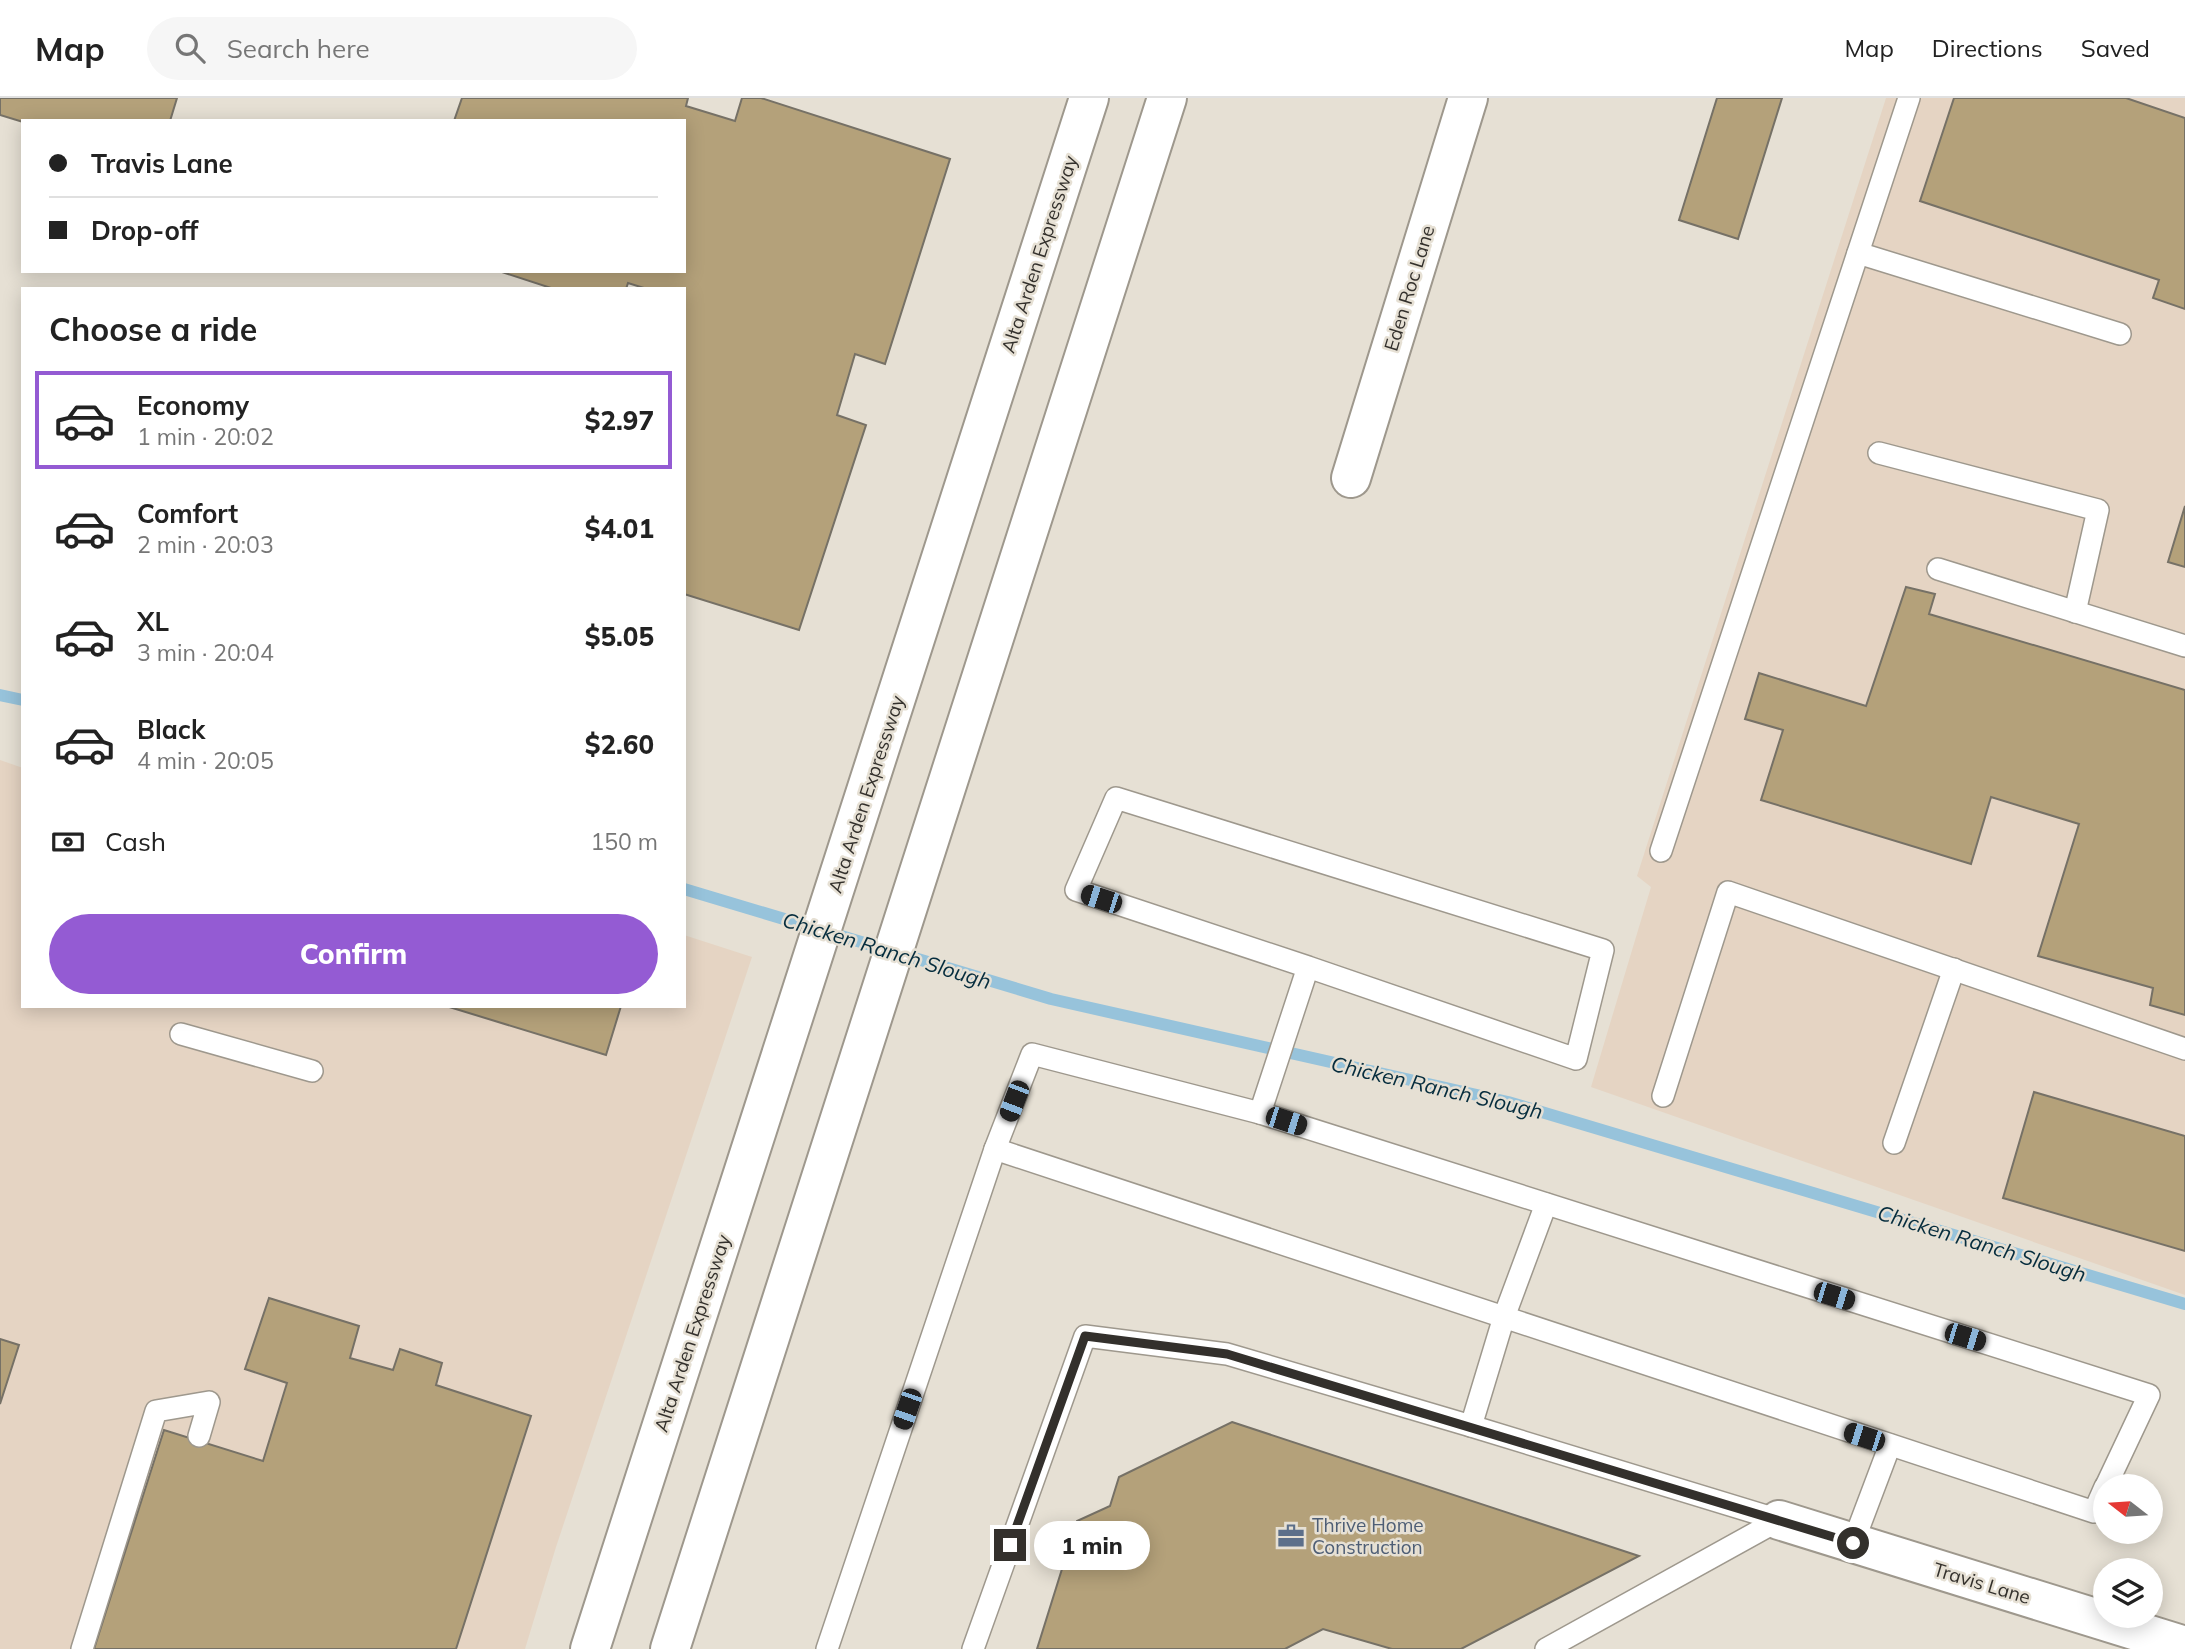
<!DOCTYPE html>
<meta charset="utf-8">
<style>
:root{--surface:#fff;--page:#f6f6f6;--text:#222;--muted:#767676;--line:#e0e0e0;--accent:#945bd3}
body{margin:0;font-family:Mulish,sans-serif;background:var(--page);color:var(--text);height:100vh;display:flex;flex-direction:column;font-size:26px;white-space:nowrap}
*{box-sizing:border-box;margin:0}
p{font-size:23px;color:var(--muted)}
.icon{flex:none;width:38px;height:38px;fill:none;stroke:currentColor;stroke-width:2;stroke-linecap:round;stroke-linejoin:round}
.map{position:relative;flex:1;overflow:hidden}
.details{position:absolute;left:21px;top:189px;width:665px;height:721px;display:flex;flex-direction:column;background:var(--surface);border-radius:0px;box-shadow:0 4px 18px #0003}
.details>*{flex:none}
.hud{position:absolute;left:21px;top:21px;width:665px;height:154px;border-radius:0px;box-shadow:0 4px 18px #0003;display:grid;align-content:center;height:154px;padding:0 28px;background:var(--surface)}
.needle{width:46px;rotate:287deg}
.buttons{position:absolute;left:2093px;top:1376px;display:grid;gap:14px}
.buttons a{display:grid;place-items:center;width:70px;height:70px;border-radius:50%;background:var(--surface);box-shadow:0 4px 18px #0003;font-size:35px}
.end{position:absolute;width:32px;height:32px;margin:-16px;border:9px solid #33302c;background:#fff;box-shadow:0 0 0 4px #fff}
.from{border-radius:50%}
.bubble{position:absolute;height:49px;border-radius:24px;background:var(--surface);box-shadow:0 4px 18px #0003;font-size:23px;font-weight:800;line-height:49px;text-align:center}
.car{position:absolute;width:21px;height:42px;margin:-21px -10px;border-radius:9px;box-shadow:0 0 5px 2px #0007;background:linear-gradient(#222 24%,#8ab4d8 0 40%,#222 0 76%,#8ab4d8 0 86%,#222 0)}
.hud b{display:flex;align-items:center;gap:24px;height:66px;font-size:26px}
.hud b+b{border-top:2px solid var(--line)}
.hud i{width:18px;height:18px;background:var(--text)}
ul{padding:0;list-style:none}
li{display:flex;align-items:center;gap:21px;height:98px;margin:0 14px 10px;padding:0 14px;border:4px solid transparent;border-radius:0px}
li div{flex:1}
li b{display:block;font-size:26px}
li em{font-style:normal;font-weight:800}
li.selected{border-color:var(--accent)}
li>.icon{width:63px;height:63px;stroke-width:1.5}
h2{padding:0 28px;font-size:32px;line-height:84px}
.pay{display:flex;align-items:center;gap:18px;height:77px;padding:0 28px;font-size:26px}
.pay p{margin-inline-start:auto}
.cta{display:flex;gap:14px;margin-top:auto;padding:14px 28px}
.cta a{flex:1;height:80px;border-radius:42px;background:var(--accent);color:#fff;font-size:28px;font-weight:800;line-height:80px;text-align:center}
header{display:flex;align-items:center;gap:42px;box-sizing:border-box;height:98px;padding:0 35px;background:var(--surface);border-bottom:2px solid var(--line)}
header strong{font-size:33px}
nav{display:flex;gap:38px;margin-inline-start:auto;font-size:24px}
.search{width:490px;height:63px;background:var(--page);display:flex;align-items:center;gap:18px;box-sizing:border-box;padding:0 24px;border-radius:38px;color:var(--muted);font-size:26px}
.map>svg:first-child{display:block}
</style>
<header>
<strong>Map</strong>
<div class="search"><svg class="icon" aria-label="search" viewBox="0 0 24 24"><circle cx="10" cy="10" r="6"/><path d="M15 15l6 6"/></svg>Search here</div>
<nav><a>Map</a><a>Directions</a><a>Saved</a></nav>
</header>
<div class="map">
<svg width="2185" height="1551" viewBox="0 0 2185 1551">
<rect width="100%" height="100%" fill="#e6e0d4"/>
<g fill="#e5d4c3">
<path d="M1886,0H2185V1197L1591,989L1651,789L1637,778Z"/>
<path d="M0,662L23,670V908H684V837L752,859L556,1449L525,1551H0Z"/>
</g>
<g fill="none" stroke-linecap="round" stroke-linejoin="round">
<g stroke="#97c3db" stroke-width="12">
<path d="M0,597L23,602"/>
<path d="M684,791L1051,901L1508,1004L2185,1206"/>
</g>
</g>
<g fill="#b4a17a" stroke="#767166" stroke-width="2">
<path d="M0,0H177L170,23L23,24L0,17Z"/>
<path d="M462,0H688L686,8L735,23L742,0H761L950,61L885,266L855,256L837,317L866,327L799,532L684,496V191H647L628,185L626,191H554L499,173H684V23H454Z"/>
<path d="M1717,0H1782L1738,141L1679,122Z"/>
<path d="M1954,0H2126L2185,20V211L2153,200L2159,182L1920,103Z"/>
<path d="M2185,408V469L2168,464Z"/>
<path d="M1906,489L1935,496L1929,516L2185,592V917L2150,907L2153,890L2038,858L2079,726L1991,699L1971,766L1761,702L1783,632L1745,621L1759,575L1866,608Z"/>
<path d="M446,908H621L606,957Z"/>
<path d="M2034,994L2185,1038V1153L2003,1100Z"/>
<path d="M269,1200L359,1228L350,1260L393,1272L400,1251L442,1265L436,1287L531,1318L456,1551H94L164,1332L263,1363L287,1285L245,1271Z"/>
<path d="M0,1241L19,1247L0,1306Z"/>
<path d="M1232,1324L1639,1458L1461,1551H1392L1323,1531L1285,1551H1037L1077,1423L1110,1408L1119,1379Z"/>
</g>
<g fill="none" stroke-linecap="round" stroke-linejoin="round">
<defs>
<g id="lane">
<path d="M1858,155L2120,236"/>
<path d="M1879,355L2098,412L2075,514"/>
<path d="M1938,471L2185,548"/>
<path d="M1661,753L1909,0"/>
<path d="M181,936L312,973"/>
<path d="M1663,998L1728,794L2185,951"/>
<path d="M1260,1015L1308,869L1076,792L1116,700L1603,852L1576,961L1308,869"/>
<path d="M1894,1045L1954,871"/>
<path d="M995,1051L2094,1414L2105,1389"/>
<path d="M1471,1328L1779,1422"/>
<path d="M1853,1445L1890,1347"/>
<path d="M82,1551L156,1313L209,1304L199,1338"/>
<path d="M827,1551L995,1051L1032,956L1260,1015L2149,1297L2106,1388"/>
<path d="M973,1551L1085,1238L1227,1256L1471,1328L1504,1219L1546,1106"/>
<path d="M1546,1551L1779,1422"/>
</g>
<g id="street">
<path d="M1351,380L1468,0"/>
<path d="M1779,1422L2185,1548"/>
</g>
<g id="secondary">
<path d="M590,1551L1089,0"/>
<path d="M670,1551L1167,0"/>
</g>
</defs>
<use href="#lane" stroke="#9e988d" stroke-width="24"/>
<use href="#street" stroke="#9e988d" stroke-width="42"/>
<use href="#secondary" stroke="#9e988d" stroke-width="42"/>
<use href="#lane" stroke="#fff" stroke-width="21"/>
<use href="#street" stroke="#fff" stroke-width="38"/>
<use href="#secondary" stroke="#fff" stroke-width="38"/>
</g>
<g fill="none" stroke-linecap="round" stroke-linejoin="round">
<path stroke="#33302c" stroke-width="9" d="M1010,1447L1085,1238L1227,1256L1853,1445"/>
</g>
<defs>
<symbol id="office-bare" viewBox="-9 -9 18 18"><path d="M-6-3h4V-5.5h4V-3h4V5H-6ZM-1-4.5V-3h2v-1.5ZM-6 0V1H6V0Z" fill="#5c6f8a" stroke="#e6e0d4" stroke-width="2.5" paint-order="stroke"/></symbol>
</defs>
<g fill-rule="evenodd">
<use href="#office-bare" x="1272" y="1419" width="38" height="38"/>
</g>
<g text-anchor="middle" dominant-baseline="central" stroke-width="5" stroke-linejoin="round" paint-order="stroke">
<g font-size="19" fill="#33302c" stroke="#e6e0d4">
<text transform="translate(1039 156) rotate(-72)">Alta Arden Expressway</text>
<text transform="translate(1409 190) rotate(-73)">Eden Roc Lane</text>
<text transform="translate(866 696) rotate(-72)">Alta Arden Expressway</text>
<text transform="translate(692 1235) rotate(-72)">Alta Arden Expressway</text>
<text transform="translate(1982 1485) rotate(17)">Travis Lane</text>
</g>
<g font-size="19" fill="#4e5e75" stroke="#e6e0d4" text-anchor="start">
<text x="1312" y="1427">Thrive Home<tspan x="1312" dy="22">Construction</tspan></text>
</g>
<g font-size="21" font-style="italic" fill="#062d3e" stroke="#e6e0d4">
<text transform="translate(887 852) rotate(17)">Chicken Ranch Slough</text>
<text transform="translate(1437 989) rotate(13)">Chicken Ranch Slough</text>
<text transform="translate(1982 1145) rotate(17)">Chicken Ranch Slough</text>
</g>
</g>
</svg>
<div class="buttons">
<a><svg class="needle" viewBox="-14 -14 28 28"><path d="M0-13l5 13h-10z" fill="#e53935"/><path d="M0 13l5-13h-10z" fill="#767676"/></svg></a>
<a><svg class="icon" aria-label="layers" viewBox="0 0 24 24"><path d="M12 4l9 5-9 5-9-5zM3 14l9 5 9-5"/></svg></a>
</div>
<i class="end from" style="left:1853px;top:1445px"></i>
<i class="end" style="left:1010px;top:1447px"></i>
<div class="bubble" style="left:1034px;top:1423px;width:116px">1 min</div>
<i class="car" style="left:1101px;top:801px;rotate:288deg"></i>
<i class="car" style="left:1014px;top:1003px;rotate:201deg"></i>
<i class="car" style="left:1286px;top:1023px;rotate:108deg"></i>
<i class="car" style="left:1834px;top:1198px;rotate:107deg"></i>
<i class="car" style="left:1965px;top:1239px;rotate:107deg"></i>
<i class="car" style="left:907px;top:1311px;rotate:199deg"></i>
<i class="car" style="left:1864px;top:1339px;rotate:288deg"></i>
<div class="hud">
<b><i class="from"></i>Travis Lane</b>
<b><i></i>Drop-off</b>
</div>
<section class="details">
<h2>Choose a ride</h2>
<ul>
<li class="selected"><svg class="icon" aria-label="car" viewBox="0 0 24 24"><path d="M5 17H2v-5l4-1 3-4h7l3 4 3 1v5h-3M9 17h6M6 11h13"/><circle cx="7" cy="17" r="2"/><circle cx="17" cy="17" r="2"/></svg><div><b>Economy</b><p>1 min · 20:02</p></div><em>$2.97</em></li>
<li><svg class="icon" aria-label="car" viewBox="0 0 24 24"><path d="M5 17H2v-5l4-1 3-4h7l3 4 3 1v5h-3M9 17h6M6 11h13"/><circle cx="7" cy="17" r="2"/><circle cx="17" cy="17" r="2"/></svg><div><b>Comfort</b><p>2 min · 20:03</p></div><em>$4.01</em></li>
<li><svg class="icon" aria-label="car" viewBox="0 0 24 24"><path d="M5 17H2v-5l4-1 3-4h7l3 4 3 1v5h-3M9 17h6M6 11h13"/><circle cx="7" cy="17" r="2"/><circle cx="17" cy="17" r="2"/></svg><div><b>XL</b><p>3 min · 20:04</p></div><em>$5.05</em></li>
<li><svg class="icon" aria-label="car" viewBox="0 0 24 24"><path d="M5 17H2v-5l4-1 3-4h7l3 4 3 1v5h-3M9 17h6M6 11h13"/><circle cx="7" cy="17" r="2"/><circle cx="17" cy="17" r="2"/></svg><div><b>Black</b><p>4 min · 20:05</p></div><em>$2.60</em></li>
</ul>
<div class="pay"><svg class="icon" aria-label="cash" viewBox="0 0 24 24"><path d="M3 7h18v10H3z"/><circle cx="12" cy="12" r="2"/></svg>Cash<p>150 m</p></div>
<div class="cta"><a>Confirm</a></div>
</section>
</div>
